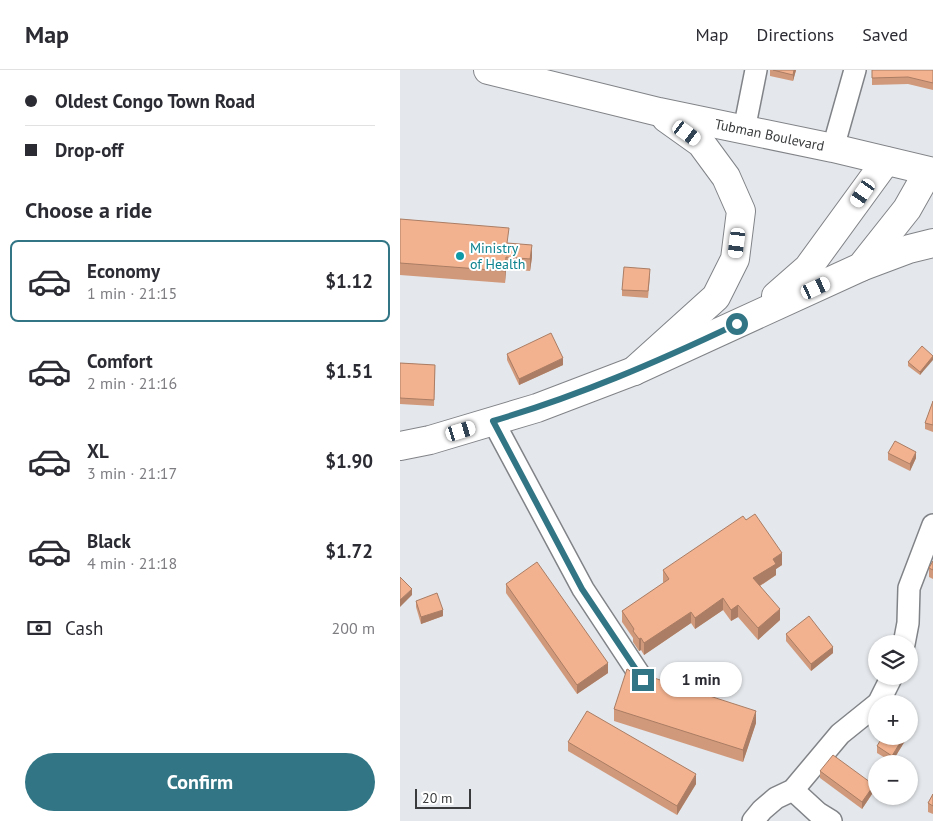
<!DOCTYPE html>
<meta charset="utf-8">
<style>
:root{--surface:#fff;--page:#f7f7f7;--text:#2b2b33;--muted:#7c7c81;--line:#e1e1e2;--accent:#327685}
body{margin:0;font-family:"PT Sans",sans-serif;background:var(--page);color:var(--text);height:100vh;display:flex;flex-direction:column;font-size:19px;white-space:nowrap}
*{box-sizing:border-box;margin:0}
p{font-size:16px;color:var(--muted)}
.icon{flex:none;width:28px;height:28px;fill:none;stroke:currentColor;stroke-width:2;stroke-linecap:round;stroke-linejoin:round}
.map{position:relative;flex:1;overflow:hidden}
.details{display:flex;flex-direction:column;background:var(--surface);width:400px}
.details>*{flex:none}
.top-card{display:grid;align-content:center;height:110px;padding:0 25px;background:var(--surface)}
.fabs{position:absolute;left:468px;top:565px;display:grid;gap:10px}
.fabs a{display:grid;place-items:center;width:50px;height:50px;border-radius:50%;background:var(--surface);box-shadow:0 1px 4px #0004;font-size:25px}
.scale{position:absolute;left:15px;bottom:12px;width:56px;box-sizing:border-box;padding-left:5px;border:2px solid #393b3c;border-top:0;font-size:14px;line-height:18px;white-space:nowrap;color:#393b3c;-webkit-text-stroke:4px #fff;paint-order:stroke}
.end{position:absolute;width:22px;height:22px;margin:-11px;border:6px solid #327685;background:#fff;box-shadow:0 0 0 2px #fff}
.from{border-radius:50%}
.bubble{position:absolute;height:35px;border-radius:18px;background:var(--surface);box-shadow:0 1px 4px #0004;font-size:16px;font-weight:800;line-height:35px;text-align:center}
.car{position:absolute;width:15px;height:30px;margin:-15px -8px;border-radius:6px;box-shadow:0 0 4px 1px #0007;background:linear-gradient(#fff 24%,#345 0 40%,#fff 0 76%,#345 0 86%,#fff 0)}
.top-card b{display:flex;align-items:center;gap:18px;height:48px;font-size:19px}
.top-card b+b{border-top:1px solid var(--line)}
.top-card i{width:12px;height:12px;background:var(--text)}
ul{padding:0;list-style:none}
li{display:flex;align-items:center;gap:15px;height:82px;margin:0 10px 8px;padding:0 15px;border:2px solid transparent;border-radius:8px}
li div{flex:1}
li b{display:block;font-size:19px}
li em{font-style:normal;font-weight:800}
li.current{border-color:var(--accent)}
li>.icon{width:45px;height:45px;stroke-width:1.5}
h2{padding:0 25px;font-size:22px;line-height:60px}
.pay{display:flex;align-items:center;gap:12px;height:55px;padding:0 25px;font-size:19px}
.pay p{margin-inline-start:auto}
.primary-button{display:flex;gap:10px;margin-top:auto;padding:10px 25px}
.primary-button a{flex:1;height:58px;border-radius:30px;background:var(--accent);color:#fff;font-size:20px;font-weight:800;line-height:58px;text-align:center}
header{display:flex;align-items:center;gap:30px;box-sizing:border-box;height:70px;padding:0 25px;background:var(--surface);border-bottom:1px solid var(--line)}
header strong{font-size:24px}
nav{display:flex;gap:28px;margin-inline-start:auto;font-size:18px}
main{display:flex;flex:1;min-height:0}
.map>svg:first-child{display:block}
</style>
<header>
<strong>Map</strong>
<nav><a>Map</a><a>Directions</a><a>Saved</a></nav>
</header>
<main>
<section class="details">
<div class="top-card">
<b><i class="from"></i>Oldest Congo Town Road</b>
<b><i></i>Drop-off</b>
</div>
<h2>Choose a ride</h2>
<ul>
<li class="current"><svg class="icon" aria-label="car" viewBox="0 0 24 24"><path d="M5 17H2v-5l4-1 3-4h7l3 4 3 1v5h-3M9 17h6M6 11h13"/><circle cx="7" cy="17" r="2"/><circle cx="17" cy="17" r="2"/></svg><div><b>Economy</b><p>1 min · 21:15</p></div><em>$1.12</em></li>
<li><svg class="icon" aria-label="car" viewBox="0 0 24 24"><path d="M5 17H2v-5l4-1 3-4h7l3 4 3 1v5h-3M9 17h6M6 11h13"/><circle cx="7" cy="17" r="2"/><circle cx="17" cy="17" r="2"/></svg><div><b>Comfort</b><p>2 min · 21:16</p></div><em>$1.51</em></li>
<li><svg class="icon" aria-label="car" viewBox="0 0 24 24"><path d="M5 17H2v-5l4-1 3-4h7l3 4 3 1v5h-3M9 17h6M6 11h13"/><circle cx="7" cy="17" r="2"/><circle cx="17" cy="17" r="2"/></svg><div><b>XL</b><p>3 min · 21:17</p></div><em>$1.90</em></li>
<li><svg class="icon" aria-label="car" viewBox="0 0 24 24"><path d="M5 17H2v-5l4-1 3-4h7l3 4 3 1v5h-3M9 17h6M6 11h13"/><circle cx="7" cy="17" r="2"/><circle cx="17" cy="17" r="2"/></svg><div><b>Black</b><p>4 min · 21:18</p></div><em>$1.72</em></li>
</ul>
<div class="pay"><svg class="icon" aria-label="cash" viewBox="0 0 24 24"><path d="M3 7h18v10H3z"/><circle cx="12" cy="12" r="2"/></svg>Cash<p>200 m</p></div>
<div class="primary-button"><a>Confirm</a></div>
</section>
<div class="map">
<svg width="533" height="751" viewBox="0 0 533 751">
<rect width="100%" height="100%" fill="#e4e7eb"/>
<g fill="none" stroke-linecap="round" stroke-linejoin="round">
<defs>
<g id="street">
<path d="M344,60L356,0"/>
<path d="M433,78L455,0"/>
<path d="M93,351L183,519L243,610"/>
<path d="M504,574L508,553L509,518L533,455"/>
<path d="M478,634L492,606"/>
<path d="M393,720L418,743L431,751"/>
<path d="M353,751L362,740L376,728L393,720L440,664L476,635"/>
</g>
<g id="secondary">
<path d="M376,226L408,198L486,91"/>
<path d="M0,376L30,370L137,338L234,301L461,197L507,139L528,102"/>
</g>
<g id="highway">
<path id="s1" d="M88,0L259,42L433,78L533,102"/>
<path d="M461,197L509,179L533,173"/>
<path d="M234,301L316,227L335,189L341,141L326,107L301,73L266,48"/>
</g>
</defs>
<use href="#street" stroke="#808387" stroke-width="24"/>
<use href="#secondary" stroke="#808387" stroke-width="30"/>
<use href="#highway" stroke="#808387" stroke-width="30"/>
<use href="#street" stroke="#fff" stroke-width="21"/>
<use href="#secondary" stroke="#fff" stroke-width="28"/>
<use href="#highway" stroke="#fff" stroke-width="28"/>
</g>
<g fill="#d1997b">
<path d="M370,0H396L393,11L370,6Z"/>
<path d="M472,0H533V20L508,14L472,15Z"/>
<path d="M0,149L108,173L132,187L130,201L106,199L105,213L0,205Z"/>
<path d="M250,206L248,228L222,226V220Z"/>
<path d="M107,284L163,295L119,315L107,290Z"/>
<path d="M533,286L520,305L508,296V292Z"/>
<path d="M0,293L35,295L34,336L0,334Z"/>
<path d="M533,331V362L525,359V353Z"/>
<path d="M488,383L516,388L510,401L488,390Z"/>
<path d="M533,491V509L529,507V498Z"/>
<path d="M382,495L376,499V505L360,516L380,550L358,570L338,547L331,551L323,540L295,559L291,553L244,585L241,580L239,581L233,572V568L222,552V541L264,513L263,512V500Z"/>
<path d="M106,514L208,603L177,624L106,523Z"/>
<path d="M16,531L43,546L21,554L16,537Z"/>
<path d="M386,564L433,583L411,601L386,571Z"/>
<path d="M233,605L238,609L356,653L343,692L214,651V639Z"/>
<path d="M508,666L492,692L477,683V676Z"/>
<path d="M168,672L296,714L277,745L168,681Z"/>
<path d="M420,701L474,721L462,739L420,708Z"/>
<path d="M533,724V744L528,742V733Z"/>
</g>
<g fill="#aa7d64">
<path d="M394,0H396L393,11V5Z"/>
<path d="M132,175V187L130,201V189Z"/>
<path d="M106,187V199L105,213V201Z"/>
<path d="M533,286V290L520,305V302Z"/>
<path d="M163,288V295L119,315V309Z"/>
<path d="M516,382V388L510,401V394Z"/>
<path d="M382,483V495L376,499V505L353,520V508L373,489Z"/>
<path d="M12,519V525L0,537V530Z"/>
<path d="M323,528V540L295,559V548Z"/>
<path d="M338,535V547L331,551V540Z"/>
<path d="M380,539V550L358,570V558Z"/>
<path d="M43,540V546L21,554V547Z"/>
<path d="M291,542V553L244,585V573Z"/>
<path d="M241,568V580L239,581V569Z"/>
<path d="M433,577V583L411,601V594Z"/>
<path d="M208,593V603L177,624V615Z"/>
<path d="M356,641V653L343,692V680Z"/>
<path d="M512,653V660L509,665V658Z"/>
<path d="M504,666H508L492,692V686Z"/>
<path d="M296,704V714L277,745V736Z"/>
<path d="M474,715V721L462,739V732Z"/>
</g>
<g fill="#f3b28f" stroke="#aa7d64">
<path d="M373,0H394L393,5Z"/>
<path d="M472,0H533V13L508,7L472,8Z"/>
<path d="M0,149L109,158L107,173L132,175L130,189L106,187L105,201L0,193Z"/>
<path d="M224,197L250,199L248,221L222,220Z"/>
<path d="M151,263L163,288L119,309L107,284Z"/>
<path d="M522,276L533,286L520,302L508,292Z"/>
<path d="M0,293L35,295L34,330L0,328Z"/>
<path d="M533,331V355L525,353Z"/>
<path d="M495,371L516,382L510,394L488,383Z"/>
<path d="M355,444L382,483L373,489L376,494L353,508L380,539L358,558L338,535L331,540L323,528L295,548L291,542L244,573L241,568L239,569L233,561L234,559L222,541L269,509L263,500L343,446L346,450Z"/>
<path d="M533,491V500L529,498Z"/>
<path d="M137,492L208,593L177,615L106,514Z"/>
<path d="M0,507L12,519L0,530Z"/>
<path d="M37,523L43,540L21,547L16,531Z"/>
<path d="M409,546L433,577L411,594L386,564Z"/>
<path d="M227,599L229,600L233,605L238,609L244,610L251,607L356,641L343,680L214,639Z"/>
<path d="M187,641L296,704L277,736L168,672Z"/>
<path d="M509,652L512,653L509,658Z"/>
<path d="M483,666H504L492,686L477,676Z"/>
<path d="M433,685L474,715L462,732L420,701Z"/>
<path d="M533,724V736L528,733Z"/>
</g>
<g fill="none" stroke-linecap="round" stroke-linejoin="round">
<path stroke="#327685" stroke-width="6" d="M243,610L182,519L93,351C178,326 257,292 337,254"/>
</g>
<circle fill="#0f9aa8" stroke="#fff" stroke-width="2" cx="60" cy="186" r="5"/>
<g text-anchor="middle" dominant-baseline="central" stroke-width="4" stroke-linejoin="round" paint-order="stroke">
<g font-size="14" fill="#393b3c" stroke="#fff">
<text stroke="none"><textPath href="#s1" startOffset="289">Tubman Boulevard</textPath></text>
</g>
<g font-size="14" fill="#0d838f" stroke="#fff" text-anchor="start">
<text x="70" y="178">Ministry<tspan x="70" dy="16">of Health</tspan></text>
</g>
</g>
</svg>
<div class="fabs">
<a><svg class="icon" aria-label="layers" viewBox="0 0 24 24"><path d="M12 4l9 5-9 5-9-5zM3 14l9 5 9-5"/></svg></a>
<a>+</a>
<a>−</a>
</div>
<div class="scale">20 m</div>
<i class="end from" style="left:337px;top:254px"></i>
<i class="end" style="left:243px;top:610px"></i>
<div class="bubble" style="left:260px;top:592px;width:82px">1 min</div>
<i class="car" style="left:287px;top:63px;rotate:126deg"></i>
<i class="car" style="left:463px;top:123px;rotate:215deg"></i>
<i class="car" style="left:337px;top:173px;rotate:187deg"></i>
<i class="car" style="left:416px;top:218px;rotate:65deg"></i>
<i class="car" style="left:61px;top:361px;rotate:73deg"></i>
</div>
</main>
